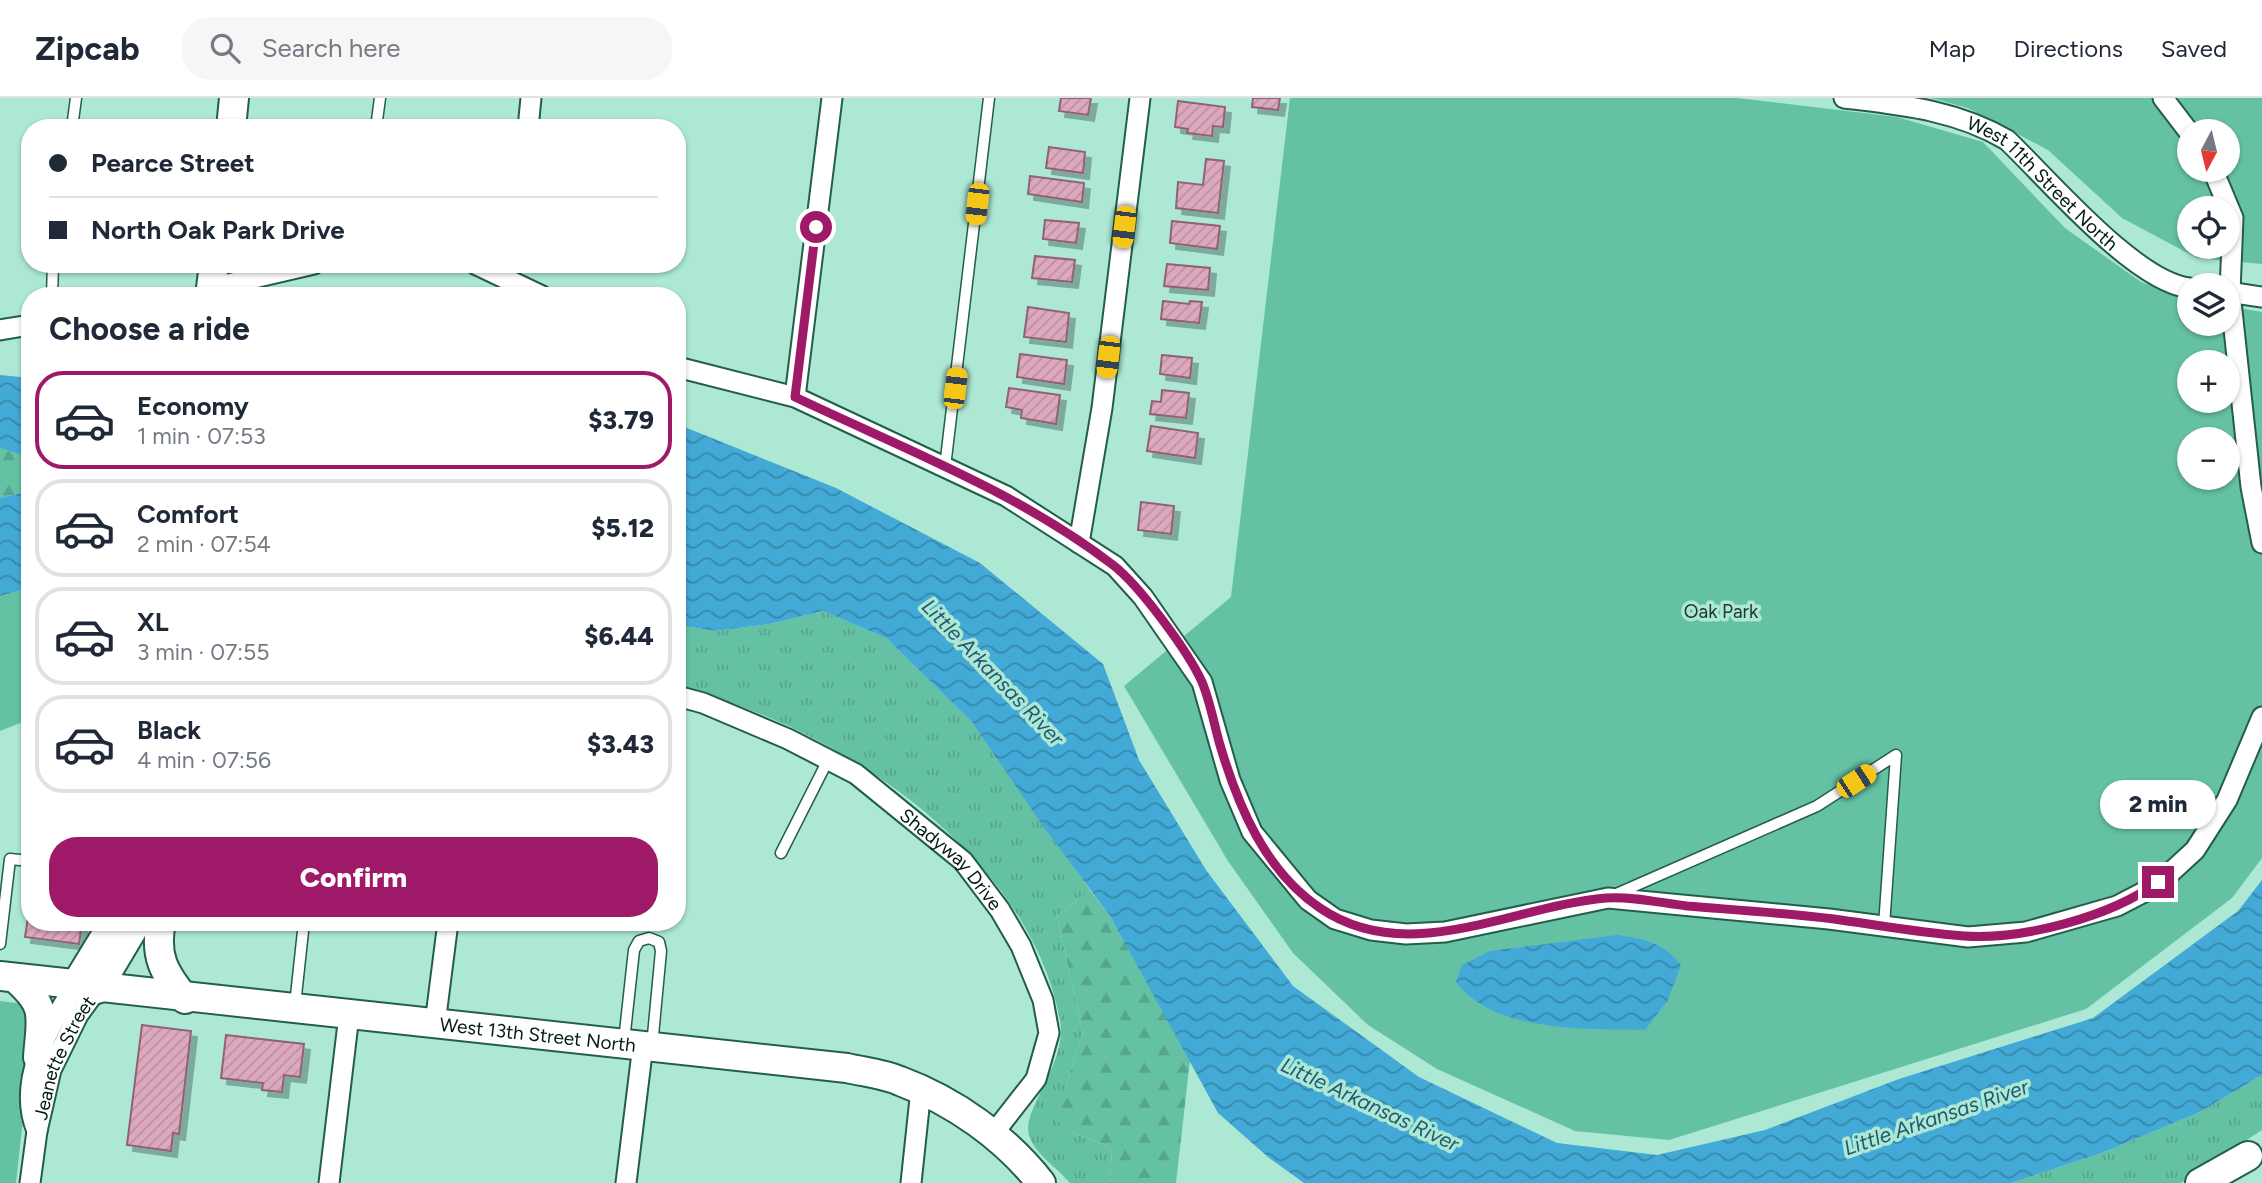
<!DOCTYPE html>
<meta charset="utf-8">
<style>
:root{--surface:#fff;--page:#f6f6f7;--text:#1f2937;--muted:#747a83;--line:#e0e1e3;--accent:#9f1969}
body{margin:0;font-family:Figtree,sans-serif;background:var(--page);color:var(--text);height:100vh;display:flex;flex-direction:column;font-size:26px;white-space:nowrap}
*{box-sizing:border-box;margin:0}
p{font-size:23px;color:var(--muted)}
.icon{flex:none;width:38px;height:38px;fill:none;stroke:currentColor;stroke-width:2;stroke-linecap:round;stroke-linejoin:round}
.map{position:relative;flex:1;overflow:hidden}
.drawer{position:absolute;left:21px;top:189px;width:665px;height:644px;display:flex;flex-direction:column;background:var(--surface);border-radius:28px;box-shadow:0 2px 5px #0004}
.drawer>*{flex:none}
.top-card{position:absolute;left:21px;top:21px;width:665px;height:154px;border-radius:28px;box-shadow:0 2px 5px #0004;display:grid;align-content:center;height:154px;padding:0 28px;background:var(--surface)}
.needle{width:46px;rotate:187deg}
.fabs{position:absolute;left:2177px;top:21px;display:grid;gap:14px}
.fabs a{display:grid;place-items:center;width:63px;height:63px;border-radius:50%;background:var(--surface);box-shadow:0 2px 5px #0004;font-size:35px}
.end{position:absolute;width:32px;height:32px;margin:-16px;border:9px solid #9f1969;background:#fff;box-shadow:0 0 0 4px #fff}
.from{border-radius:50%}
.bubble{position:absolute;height:49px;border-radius:24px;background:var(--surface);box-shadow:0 2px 5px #0004;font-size:23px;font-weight:800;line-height:49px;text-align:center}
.car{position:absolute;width:21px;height:42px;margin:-21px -10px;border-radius:9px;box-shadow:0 0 5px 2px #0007;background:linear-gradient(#f5c518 24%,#345 0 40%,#f5c518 0 76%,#345 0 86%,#f5c518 0)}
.top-card b{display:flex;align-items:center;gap:24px;height:66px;font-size:26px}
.top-card b+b{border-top:2px solid var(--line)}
.top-card i{width:18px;height:18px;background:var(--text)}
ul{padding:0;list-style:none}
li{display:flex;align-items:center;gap:21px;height:98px;margin:0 14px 10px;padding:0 14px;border:4px solid var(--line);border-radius:28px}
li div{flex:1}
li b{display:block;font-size:26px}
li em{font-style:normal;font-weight:800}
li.on{border-color:var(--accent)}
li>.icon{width:63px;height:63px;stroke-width:1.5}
h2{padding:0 28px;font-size:32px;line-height:84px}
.cta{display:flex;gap:14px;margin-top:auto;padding:14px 28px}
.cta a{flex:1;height:80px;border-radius:28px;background:var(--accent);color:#fff;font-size:28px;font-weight:800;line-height:80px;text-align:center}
header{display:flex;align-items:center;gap:42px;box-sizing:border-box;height:98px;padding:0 35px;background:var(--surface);border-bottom:2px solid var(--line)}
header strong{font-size:33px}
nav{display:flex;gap:38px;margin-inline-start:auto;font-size:24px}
.search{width:490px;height:63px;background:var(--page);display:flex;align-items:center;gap:18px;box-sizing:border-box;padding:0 24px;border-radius:28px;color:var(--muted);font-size:26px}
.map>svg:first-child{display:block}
</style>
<header>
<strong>Zipcab</strong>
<div class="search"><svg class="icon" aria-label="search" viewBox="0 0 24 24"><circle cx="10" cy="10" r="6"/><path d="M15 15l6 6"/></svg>Search here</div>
<nav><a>Map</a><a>Directions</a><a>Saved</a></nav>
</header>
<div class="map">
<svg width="2262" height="1085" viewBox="0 0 2262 1085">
<defs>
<pattern id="grass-tufts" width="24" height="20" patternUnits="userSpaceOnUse" patternTransform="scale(1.75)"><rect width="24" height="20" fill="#65c1a4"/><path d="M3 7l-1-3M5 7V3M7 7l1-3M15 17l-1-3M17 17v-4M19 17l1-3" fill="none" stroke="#56a58c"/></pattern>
<pattern id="forest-firs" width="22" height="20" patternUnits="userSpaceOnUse" patternTransform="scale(1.75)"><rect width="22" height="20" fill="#65c1a4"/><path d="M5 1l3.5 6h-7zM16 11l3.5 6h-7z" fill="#56a58c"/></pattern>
<pattern id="water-waves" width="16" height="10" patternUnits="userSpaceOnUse" patternTransform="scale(1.75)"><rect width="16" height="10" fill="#43a9d6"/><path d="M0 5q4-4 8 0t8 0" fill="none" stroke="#3689ac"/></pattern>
<pattern id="building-hatch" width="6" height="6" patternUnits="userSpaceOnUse" patternTransform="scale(1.75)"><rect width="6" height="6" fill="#dca8be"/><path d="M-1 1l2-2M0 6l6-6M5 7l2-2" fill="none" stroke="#bb90a2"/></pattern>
<filter id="shadow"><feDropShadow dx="6" dy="6" stdDeviation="0" flood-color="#0004"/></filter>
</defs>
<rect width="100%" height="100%" fill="#ace8d3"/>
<g fill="url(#grass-tufts)">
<path d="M823,513L886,540L972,624L1090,792L1057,818L1083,936L1064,993L1066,1032L1112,1050L1110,1085H1070C1058,1070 1034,1056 1029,1037C1021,1012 1068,965 1060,923C1031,755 832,625 677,589V527L715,533L770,526Z"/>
<path d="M2262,977V1032L2181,1085H2011L2102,1055L2200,1014Z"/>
</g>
<g fill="url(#forest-firs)">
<path d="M0,350L30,360V393L0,400Z"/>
<path d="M1090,792L1110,818L1190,962L1176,1085H1110L1112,1050L1066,1032L1048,1011L1064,993L1083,936L1057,818Z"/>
</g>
<g fill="#65c1a4" fill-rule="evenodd">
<path d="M1290,0H1737L1897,19L1983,44L2065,130L2141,184L2189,199V226H2228V208L2262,214V760L2232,800L2086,911L1669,1042L1575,1033L1437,971L1368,927L1293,855L1228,763L1124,588L1231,499ZM2189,264H2228V303H2189ZM2189,341H2228V380H2189Z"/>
<path d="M1931,0H2262V166L2197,160L2122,120L2048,52L1968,10ZM2189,33H2228V72H2189ZM2189,110H2228V149H2189Z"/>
<path d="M30,490V621L0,633V498Z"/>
<path d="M0,903L24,906L34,919L16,1085H0Z"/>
</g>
<g fill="url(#water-waves)">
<path d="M0,277L30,280V360L0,350Z"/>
<path d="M677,326L836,390L980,465L1103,566L1139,662L1206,772L1293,888L1419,979L1557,1045L1657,1057L1765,1032L1899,981L2093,920L2238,813L2262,782V977L2200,1014L2102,1055L2011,1085H1304L1268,1059L1218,1015L1110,818L1043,728L972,624L886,540L823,513L770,526L715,533L677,527Z"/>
<path d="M30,393V490L0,498V400Z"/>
<path d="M1617,837C1645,841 1663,844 1681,867L1668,902L1645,932C1587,931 1494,935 1456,884L1462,867L1490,853Z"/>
</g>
<g fill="url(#building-hatch)" stroke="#906177" stroke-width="2" filter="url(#shadow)">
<path d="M1061,0H1091L1088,17L1059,13Z"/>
<path d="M1253,0H1280L1278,12L1252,9Z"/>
<path d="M1178,3L1225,9L1223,29L1213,28L1212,38L1187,35L1188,31L1175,29Z"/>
<path d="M1049,49L1085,54L1083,75L1046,70Z"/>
<path d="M1206,61L1224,63L1218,115L1176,110L1178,84L1203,87Z"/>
<path d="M1030,78L1084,85L1082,104L1028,96Z"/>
<path d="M1045,122L1079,125L1076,145L1043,141Z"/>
<path d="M1172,123L1220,128L1217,151L1170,145Z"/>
<path d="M1035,158L1075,162L1072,184L1032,180Z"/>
<path d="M1167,166L1210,170L1208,192L1164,188Z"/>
<path d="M1163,203L1189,206L1190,203L1202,204L1199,225L1161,221Z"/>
<path d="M1028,209L1069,215L1066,244L1024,239Z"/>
<path d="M1020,256L1067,262L1064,286L1017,279Z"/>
<path d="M1162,257L1192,260L1190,280L1160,276Z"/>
<path d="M1009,290L1060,297L1056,326L1021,320L1022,312L1006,309Z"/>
<path d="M1162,292L1189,295L1186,320L1150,316L1152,303L1161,304Z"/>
<path d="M1151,328L1198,335L1195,360L1147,353Z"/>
<path d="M1141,404L1174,408L1171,436L1138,432Z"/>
<path d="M30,806V824H82L79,846L25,839Z"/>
<path d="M142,927L191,933L179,1036L173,1035L171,1053L127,1047Z"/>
<path d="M226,937L304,946L300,979L284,977L282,994L262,992L263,985L221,980Z"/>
</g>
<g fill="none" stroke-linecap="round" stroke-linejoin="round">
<defs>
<g id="lane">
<path d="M72,30L76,0"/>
<path d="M376,30L380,0"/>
<path d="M52,198L53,166"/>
<path d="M945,369L989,0"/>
<path d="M781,755L828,662"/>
<path d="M1614,797L1817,708L1896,657L1884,828"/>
<path d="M0,846L10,761L30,763"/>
<path d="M295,907L304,824"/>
<path d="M624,943L634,852L639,843L649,840L659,844L661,853L652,948"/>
</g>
<g id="street">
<path id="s1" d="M1844,0C1902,7 1956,12 2007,42C2049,82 2134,183 2189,190"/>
<path d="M2163,0L2189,34"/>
<path d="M528,30L531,0"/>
<path d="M2213,72L2233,120L2230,194L2251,389L2262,445"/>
<path d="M475,166L542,198"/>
<path d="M211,190L314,166"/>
<path d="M2228,194L2262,199"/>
<path d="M0,232L30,227"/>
<path d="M677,269L795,299L1006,398L1115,468L1143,499L1202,584L1230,682L1252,734L1308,802L1335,821L1371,832L1406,836L1445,834L1608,800L1829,821L1968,839L2026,834L2117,808L2146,793L2170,775L2195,752L2227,702L2262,619"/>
<path d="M795,299L832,0"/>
<path d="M1079,445L1102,310L1140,0"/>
<path id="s2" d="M677,598L703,605L788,641L856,676L963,763L1000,812L1021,848L1043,902L1049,935L1036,981L993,1036"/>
<path d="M435,926L448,824"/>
<path d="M37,1033C16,984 49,928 75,888"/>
<path id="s3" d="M30,1085L37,1033L51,972L78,917L97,891"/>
<path d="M329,1085L349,917"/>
<path d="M626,1085L643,947"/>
<path d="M911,1085L921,991"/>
</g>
<g id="secondary">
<path d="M231,30L234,0"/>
<path d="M210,198L214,166"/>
<path d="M161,824C154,858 164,875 185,901"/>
<path id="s4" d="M0,878L847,970C864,974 884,976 900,983C954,1003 1006,1040 1041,1085"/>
<path d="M15,880C48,909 41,918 38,959"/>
<path d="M75,888L114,824"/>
<path d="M97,891L137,824"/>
<path d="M2200,1085L2248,1058"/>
</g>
</defs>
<use href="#lane" stroke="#235d4c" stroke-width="13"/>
<use href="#street" stroke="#235d4c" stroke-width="23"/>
<use href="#secondary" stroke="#235d4c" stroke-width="32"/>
<use href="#lane" stroke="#fff" stroke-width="10"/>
<use href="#street" stroke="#fff" stroke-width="19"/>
<use href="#secondary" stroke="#fff" stroke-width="28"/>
</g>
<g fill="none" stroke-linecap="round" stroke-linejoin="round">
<path stroke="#9f1969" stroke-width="9" d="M816,129L795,299C902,350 1018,394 1113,467C1139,487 1188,553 1202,584C1210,603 1214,626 1220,647C1238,708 1265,773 1320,810C1408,870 1513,808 1606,800C1632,798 1661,805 1687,808C1736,812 1785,815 1834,821C1877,827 1921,835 1964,838C2023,842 2110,819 2158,784"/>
</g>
<g text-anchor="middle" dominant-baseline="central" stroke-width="7" stroke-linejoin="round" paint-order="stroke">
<g font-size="19" fill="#031a13" stroke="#ace8d3">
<text stroke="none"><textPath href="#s1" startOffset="224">West 11th Street North</textPath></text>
<text stroke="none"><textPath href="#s2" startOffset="324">Shadyway Drive</textPath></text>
<text stroke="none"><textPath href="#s4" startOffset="541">West 13th Street North</textPath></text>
<text stroke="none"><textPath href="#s3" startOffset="131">Jeanette Street</textPath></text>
</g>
<g font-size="19" fill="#213a31" stroke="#ace8d3">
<text x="1721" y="513">Oak Park</text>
</g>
<g font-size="21" font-style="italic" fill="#235971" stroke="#ace8d3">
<text transform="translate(993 574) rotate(46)">Little Arkansas River</text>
<text transform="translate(1370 1006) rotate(25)">Little Arkansas River</text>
<text transform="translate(1936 1019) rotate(-19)">Little Arkansas River</text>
</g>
</g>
</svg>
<div class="fabs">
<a><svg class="needle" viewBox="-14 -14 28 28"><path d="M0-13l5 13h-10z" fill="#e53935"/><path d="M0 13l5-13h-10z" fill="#747a83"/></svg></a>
<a><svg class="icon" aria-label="locate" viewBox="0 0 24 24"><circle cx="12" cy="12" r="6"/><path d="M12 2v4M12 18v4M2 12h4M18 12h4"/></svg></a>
<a><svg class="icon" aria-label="layers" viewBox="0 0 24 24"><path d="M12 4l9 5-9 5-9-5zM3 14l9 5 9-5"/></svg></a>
<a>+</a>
<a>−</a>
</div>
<i class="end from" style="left:816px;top:129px"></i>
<i class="end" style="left:2158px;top:784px"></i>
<div class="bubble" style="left:2100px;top:682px;width:116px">2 min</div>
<i class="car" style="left:977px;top:106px;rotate:187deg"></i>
<i class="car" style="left:1124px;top:129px;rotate:187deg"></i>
<i class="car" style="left:1108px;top:259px;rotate:187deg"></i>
<i class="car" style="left:955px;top:290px;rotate:7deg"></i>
<i class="car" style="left:1856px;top:683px;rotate:57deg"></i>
<div class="top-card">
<b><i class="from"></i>Pearce Street</b>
<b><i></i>North Oak Park Drive</b>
</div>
<section class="drawer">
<h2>Choose a ride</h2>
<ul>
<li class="on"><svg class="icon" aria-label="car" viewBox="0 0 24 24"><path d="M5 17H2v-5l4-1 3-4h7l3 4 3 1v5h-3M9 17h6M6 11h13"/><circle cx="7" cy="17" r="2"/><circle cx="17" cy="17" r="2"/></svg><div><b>Economy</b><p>1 min · 07:53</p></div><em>$3.79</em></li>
<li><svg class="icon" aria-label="car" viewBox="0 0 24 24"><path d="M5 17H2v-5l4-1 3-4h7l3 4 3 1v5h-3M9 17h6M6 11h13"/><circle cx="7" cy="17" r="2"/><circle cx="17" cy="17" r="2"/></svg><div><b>Comfort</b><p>2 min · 07:54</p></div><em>$5.12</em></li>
<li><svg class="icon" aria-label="car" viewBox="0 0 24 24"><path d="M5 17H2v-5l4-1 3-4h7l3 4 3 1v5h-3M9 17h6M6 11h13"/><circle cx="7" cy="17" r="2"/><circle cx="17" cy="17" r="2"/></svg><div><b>XL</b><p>3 min · 07:55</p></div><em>$6.44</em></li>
<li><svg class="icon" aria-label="car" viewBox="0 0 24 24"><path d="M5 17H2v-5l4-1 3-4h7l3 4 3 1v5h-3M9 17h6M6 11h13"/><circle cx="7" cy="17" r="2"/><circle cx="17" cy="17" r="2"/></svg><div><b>Black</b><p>4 min · 07:56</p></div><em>$3.43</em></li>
</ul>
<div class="cta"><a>Confirm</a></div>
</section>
</div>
